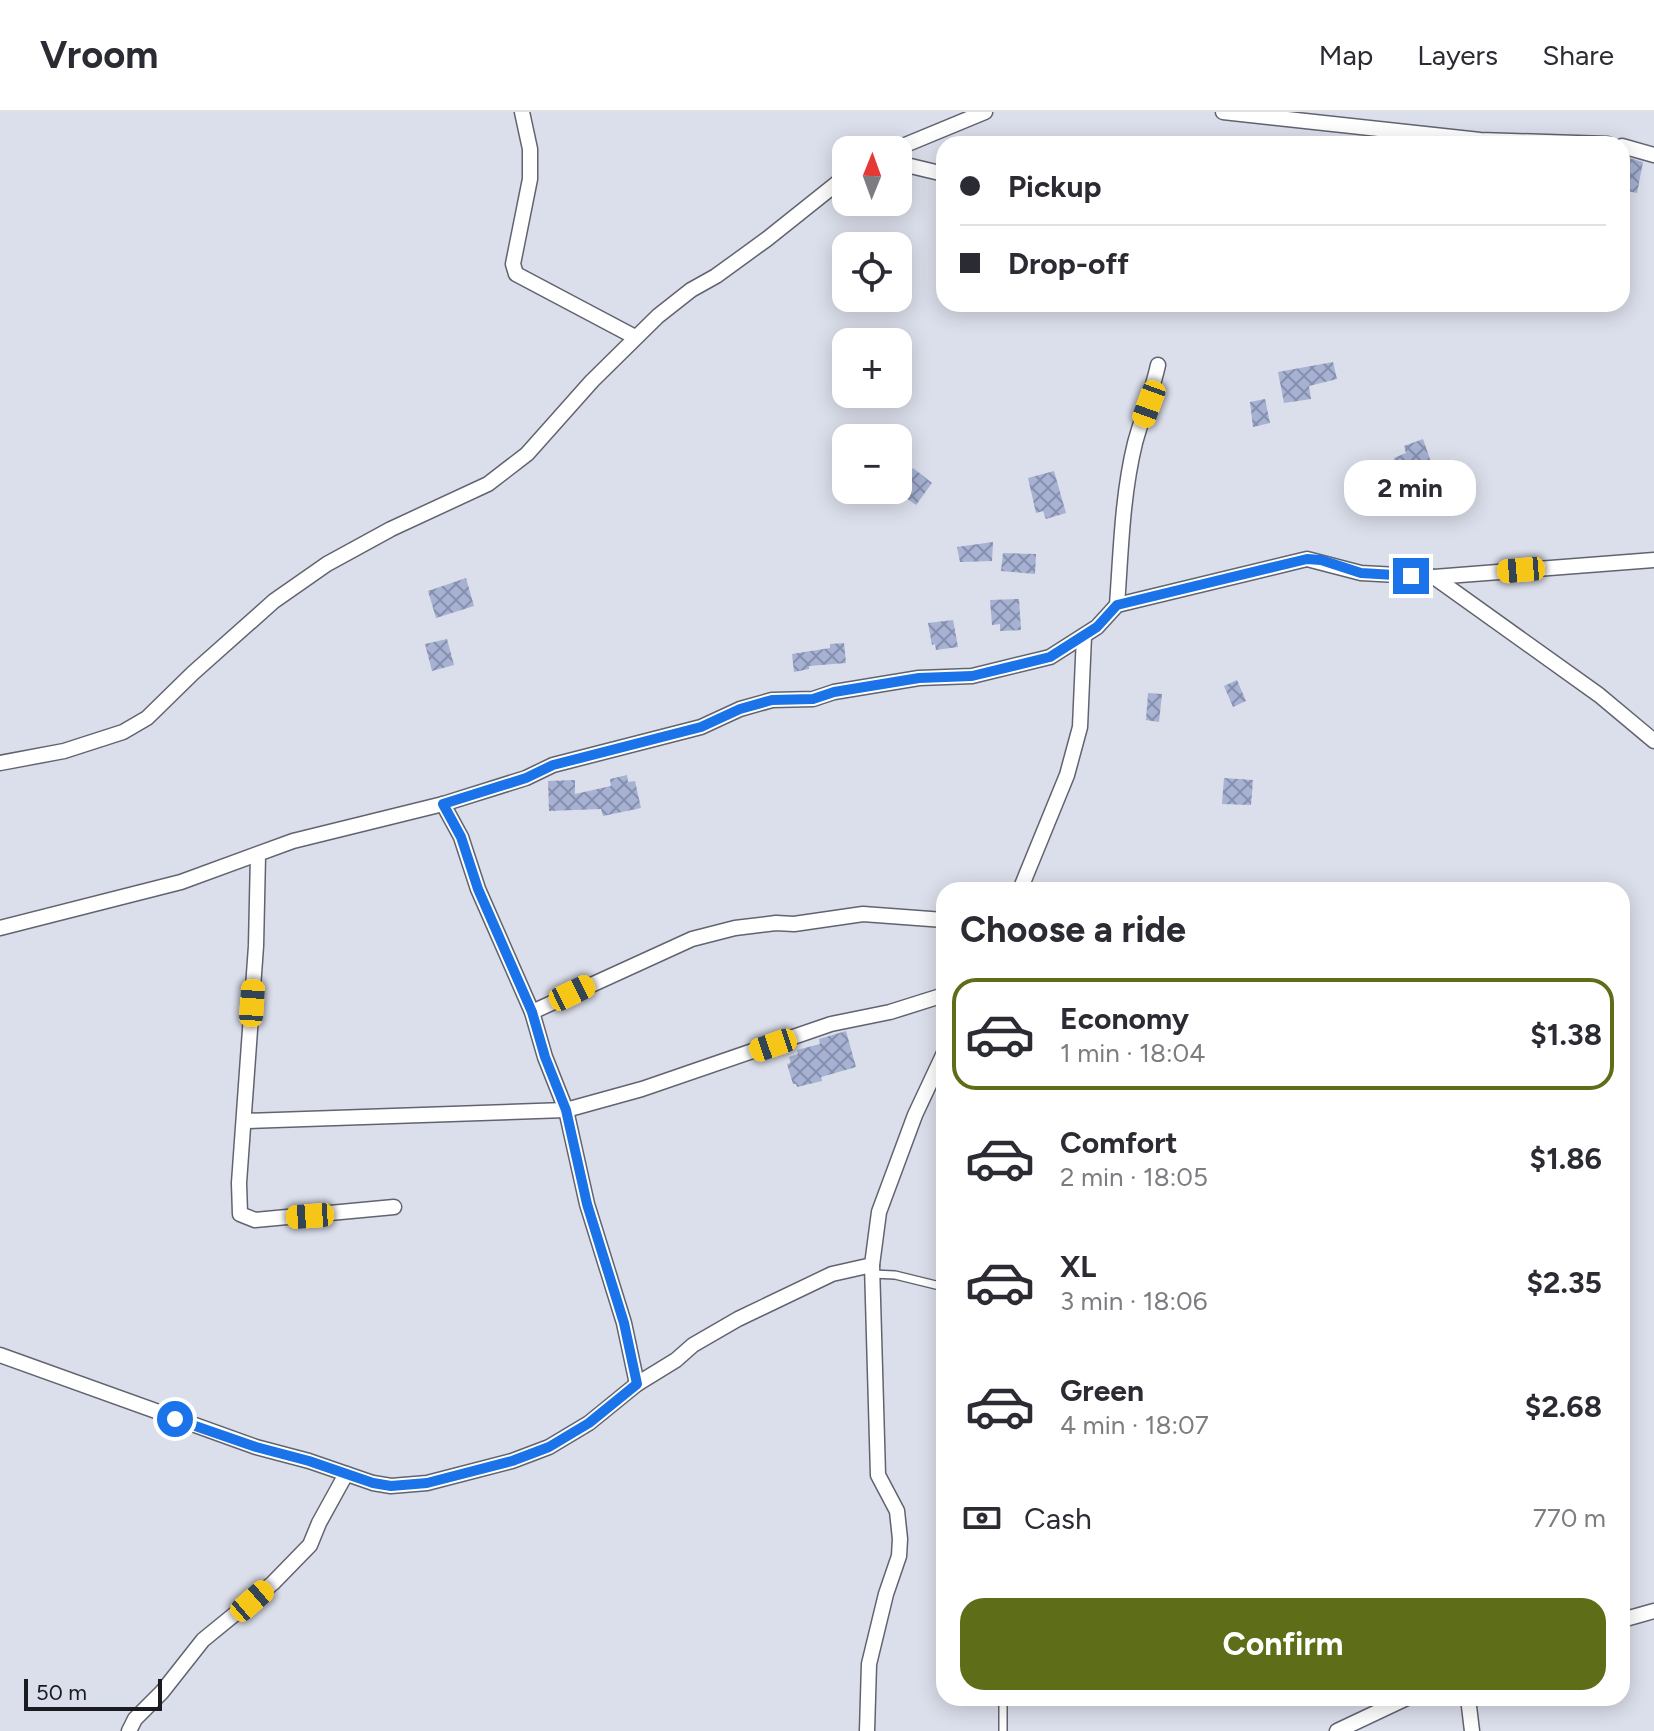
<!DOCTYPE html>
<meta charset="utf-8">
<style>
:root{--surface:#fff;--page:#f7f7f7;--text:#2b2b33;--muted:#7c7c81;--line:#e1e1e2;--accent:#5e6d17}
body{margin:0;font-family:Figtree,sans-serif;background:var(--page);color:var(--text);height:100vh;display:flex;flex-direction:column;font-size:30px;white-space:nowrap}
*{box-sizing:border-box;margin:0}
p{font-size:26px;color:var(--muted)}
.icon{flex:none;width:44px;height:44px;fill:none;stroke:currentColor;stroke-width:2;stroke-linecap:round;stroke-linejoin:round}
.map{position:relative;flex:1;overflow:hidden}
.panel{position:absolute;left:936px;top:770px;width:694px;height:824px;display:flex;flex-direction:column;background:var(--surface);border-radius:24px;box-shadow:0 4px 20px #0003}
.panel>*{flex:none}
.guide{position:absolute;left:936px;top:24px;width:694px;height:176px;border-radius:24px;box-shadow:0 4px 20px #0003;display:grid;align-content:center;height:176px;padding:0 24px;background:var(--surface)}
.needle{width:52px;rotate:1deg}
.fabs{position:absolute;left:832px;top:24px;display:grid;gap:16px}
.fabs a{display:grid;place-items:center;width:80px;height:80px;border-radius:16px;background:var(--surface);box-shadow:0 4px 20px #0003;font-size:40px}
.scale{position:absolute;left:24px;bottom:20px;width:138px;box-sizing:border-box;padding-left:8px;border:4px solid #1a1b20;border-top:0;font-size:22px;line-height:28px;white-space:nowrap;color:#1a1b20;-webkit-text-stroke:6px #dbdfeb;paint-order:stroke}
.end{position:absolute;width:36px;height:36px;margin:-18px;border:10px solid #1a73e8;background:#fff;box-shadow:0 0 0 4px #fff}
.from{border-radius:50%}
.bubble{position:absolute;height:56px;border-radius:24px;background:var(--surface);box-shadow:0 4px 20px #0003;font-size:26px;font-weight:700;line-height:56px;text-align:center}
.car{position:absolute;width:24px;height:48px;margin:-24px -12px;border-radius:10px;box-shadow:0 0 6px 2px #0007;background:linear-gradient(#f5c518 24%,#345 0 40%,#f5c518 0 76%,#345 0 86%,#f5c518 0)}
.guide b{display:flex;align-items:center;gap:28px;height:76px;font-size:30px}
.guide b+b{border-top:2px solid var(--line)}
.guide i{width:20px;height:20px;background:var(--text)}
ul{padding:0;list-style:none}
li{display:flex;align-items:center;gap:24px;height:112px;margin:0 16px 12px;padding:0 8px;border:4px solid transparent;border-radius:24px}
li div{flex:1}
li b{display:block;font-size:30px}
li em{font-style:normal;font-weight:700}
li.current{border-color:var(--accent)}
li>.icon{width:72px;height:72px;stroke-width:1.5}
h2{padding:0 24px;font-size:36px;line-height:96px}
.pay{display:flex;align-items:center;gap:20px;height:88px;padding:0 24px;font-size:30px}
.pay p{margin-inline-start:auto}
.primary-button{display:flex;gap:16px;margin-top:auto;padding:16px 24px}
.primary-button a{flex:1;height:92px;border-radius:24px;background:var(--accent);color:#fff;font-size:32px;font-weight:700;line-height:92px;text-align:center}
header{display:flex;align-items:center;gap:48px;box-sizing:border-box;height:112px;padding:0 40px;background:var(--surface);border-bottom:2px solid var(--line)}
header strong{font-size:38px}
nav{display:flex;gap:44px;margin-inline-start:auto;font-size:28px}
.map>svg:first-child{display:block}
</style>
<header>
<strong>Vroom</strong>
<nav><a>Map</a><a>Layers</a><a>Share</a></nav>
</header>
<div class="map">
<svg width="1654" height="1619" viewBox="0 0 1654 1619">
<defs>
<pattern id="building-cross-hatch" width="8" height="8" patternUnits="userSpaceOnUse" patternTransform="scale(2)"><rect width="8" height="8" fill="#a6b1d3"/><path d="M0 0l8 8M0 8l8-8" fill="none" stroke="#868fab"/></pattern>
</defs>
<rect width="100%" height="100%" fill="#dbdfeb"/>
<g fill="url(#building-cross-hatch)">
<path d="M1622,44L1643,50L1637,81L1622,78Z"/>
<path d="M1333,250L1337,267L1309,274L1311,287L1284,291L1278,260Z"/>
<path d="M1265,287L1270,311L1253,315L1250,290Z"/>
<path d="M1423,327L1431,350L1399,361L1394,346L1406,341L1404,334Z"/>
<path d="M913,356L932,371L916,393L896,379Z"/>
<path d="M1054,359L1066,401L1046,407L1043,399L1036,401L1028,366Z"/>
<path d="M993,430L992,449L960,450L957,435Z"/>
<path d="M1003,441L1036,442L1035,462L1001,459Z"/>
<path d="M466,466L474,494L436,506L428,479Z"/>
<path d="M1019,487L1021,518L1000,519V512L992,513L990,488Z"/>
<path d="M953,508L958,535L936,538L935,532L932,533L928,511Z"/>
<path d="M447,527L454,553L432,559L425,532Z"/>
<path d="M844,531L846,551L809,554V557L794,560L792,542L830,536V532Z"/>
<path d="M1237,568L1246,589L1233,595L1224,574Z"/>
<path d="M1148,581L1162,582L1159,610L1146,608Z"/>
<path d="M627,663L628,670L635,669L641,696L603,704L601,697L549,699L548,669L575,668V682L611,674L610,667Z"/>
<path d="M1224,666L1253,668L1251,693L1222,692Z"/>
<path d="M846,919L856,955L821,965L822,969L797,975L796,972H793L787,952L791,951L789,945L798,942L797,938L820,932L819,927Z"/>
</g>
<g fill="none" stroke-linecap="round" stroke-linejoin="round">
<defs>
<g id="service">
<path d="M872,1162L895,1163L944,1175"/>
<path d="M1003,1619V1586"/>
</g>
<g id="minor">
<path d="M522,0L530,37V67L513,152L516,162L635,225"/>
<path d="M1223,0L1480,28L1608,32"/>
<path d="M1622,34L1654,43"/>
<path d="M893,38L985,0"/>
<path d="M898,51L944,62"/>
<path d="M1434,465L1599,583L1654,629"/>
<path d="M1117,493C1121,439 1122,384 1135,331C1142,305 1152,280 1158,253"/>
<path d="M0,651L64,639L123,620L147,606L193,561L274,489L327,452L391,417L488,372L527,342L592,269L658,204L691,178L716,164L767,127L846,64"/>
<path d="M443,692L461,725L478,777L532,900L545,945L566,998L587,1092L624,1211L637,1272"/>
<path d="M258,743L256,834L239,1071L240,1102L255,1108L394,1095"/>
<path d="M1020,778L1067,663L1080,615L1084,524"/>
<path d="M0,816L181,770L293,729L443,692L526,666L553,653L701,615L740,597L772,588L813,587L834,580L919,566L972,564L1050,545L1097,515L1117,493L1307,447L1361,461L1434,465L1654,448"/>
<path d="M532,900L692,827L735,816L776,811L794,812L863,802L944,808"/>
<path d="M245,1009L566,998L642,977L831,912L890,900L944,883"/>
<path d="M0,1243L256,1335L309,1349L373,1371L391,1374L427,1371L512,1349L549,1335L589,1311L637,1272L676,1248L693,1233L738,1207L832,1162L872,1153L879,1100L915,1003L944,941"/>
<path d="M1622,1508L1654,1499"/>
<path d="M1468,1586L1472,1619"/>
<path d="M129,1619L135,1607L162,1580L203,1528L273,1471L310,1433L319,1411L346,1362"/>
<path d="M867,1619L869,1552L886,1482L899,1444L900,1427L897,1399L878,1363L872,1153"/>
<path d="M1337,1619L1407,1586"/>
</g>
</defs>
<use href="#service" stroke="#61646e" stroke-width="10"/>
<use href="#minor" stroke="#61646e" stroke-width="17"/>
<use href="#service" stroke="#fff" stroke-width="7"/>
<use href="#minor" stroke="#fff" stroke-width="14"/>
</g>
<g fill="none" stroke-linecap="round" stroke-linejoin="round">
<path stroke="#1a73e8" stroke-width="10" d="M175,1307L256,1335L309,1349L373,1371L391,1374L427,1371L512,1349L549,1335L589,1311L637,1272L624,1211L587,1092L566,998L545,945L532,900L478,777L461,725L443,692L526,666L553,653L701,615L740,597L772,588L813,587L834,580L919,566L972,564L1050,545L1097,515L1117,493L1307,447L1321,448L1361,461L1411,464"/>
</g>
</svg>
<div class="fabs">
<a><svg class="needle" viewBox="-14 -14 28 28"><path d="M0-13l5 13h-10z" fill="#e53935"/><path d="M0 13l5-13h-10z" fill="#7c7c81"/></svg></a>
<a><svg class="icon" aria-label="locate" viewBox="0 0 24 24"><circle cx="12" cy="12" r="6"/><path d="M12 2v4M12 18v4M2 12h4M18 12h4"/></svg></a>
<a>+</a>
<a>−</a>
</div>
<div class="scale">50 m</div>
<i class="end from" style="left:175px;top:1307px"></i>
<i class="end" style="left:1411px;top:464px"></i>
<div class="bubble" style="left:1344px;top:348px;width:132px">2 min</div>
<i class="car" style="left:1149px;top:292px;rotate:200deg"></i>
<i class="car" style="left:1521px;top:458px;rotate:265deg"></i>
<i class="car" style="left:572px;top:881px;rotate:64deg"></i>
<i class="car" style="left:252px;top:891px;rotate:4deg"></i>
<i class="car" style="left:773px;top:933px;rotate:251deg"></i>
<i class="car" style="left:310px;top:1104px;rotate:266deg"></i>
<i class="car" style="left:252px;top:1489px;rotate:49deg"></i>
<div class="guide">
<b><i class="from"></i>Pickup</b>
<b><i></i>Drop-off</b>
</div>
<section class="panel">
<h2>Choose a ride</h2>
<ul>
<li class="current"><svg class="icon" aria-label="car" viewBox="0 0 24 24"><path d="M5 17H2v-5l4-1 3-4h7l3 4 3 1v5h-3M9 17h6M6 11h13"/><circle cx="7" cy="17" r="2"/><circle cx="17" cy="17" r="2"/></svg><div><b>Economy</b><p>1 min · 18:04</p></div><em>$1.38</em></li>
<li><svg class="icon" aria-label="car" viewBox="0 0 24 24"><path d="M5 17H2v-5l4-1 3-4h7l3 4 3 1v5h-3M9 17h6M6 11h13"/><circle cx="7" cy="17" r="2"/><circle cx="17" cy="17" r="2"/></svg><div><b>Comfort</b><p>2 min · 18:05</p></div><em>$1.86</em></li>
<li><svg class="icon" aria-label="car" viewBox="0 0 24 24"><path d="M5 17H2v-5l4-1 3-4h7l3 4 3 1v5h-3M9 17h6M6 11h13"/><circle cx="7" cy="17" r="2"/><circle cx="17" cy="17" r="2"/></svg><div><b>XL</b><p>3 min · 18:06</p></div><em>$2.35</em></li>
<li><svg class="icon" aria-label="car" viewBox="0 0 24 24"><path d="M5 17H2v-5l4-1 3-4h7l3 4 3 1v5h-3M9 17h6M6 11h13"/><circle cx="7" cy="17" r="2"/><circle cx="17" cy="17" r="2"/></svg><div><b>Green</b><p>4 min · 18:07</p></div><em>$2.68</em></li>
</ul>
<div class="pay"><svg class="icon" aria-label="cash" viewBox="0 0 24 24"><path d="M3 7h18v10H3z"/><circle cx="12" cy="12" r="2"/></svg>Cash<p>770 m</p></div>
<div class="primary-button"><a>Confirm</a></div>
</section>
</div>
